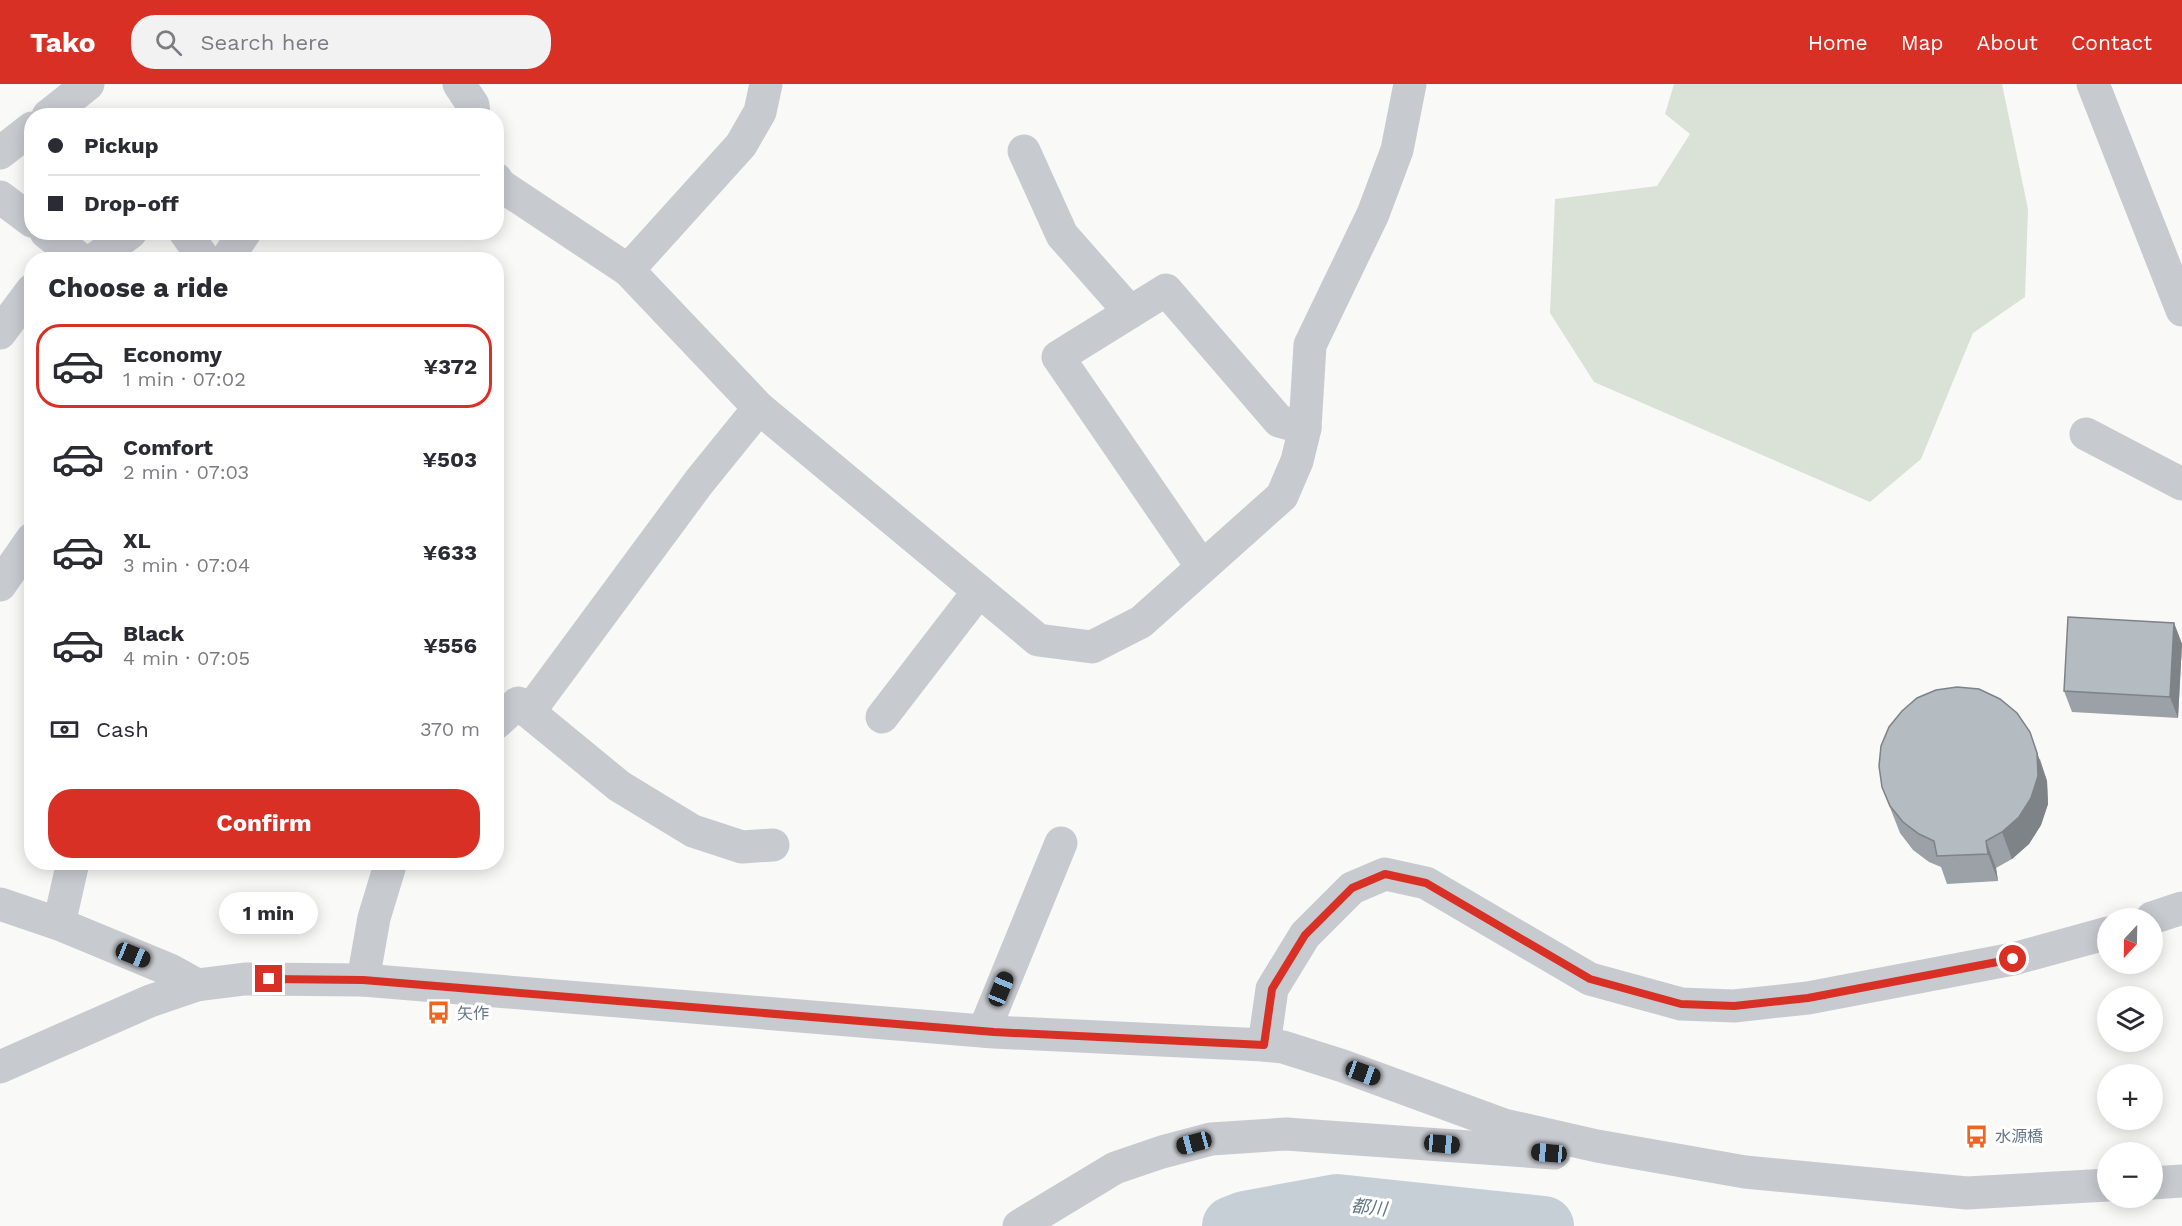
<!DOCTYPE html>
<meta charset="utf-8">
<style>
:root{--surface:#fff;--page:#f2f2f3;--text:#2b2b33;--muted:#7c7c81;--line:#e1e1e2;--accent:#d93025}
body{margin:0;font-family:"Work Sans","Noto Sans JP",sans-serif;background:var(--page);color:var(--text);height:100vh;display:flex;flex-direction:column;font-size:22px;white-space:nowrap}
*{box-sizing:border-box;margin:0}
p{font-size:20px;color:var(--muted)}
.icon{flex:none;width:33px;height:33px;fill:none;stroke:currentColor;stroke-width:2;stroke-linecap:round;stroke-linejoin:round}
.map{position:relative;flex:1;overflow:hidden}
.sheet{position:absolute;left:24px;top:168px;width:480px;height:618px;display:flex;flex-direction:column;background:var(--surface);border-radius:24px;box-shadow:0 3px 15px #0003}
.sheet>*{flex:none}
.top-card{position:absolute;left:24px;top:24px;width:480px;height:132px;border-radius:24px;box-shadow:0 3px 15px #0003;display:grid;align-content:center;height:132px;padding:0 24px;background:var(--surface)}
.needle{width:39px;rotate:202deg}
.buttons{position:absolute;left:2097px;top:824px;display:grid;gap:12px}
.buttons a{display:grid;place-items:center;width:66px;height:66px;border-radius:50%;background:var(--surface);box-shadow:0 3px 15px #0003;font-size:30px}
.end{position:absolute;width:27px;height:27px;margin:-14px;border:8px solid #d93025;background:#fff;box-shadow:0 0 0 3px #fff}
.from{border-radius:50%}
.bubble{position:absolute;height:42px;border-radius:21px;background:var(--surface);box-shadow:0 3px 15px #0003;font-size:20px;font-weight:700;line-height:42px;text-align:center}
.car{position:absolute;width:18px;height:36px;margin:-18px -9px;border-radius:8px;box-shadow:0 0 4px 2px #0007;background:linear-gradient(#222 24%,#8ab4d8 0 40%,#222 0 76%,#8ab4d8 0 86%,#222 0)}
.top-card b{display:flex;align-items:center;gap:21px;height:57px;font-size:22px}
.top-card b+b{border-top:2px solid var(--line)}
.top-card i{width:15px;height:15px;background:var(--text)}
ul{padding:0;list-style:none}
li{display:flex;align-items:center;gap:18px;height:84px;margin:0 12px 9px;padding:0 12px;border:3px solid transparent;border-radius:24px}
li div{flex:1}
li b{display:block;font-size:22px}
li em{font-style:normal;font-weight:700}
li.active{border-color:var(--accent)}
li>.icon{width:54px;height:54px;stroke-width:1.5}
h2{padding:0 24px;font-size:27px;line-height:72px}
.pay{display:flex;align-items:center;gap:15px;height:66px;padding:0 24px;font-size:22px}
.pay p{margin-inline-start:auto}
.action{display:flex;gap:12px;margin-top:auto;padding:12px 24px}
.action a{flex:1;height:69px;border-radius:24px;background:var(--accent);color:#fff;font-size:24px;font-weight:700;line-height:69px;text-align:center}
header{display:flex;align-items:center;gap:36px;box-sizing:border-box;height:84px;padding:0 30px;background:var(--accent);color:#fff}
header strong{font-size:28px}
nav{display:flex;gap:33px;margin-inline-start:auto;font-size:21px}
.search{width:420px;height:54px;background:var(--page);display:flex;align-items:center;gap:15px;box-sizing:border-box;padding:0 21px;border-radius:24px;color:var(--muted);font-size:22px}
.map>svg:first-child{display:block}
</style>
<header>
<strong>Tako</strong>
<div class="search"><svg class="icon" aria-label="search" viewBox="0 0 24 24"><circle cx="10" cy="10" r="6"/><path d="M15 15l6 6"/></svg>Search here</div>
<nav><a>Home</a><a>Map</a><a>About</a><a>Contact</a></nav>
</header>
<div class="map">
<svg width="2182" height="1142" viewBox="0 0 2182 1142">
<rect width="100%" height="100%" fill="#f9f9f7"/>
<path fill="#dae2d7" d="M1674,0H2002L2028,125L2025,213L1973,249L1921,375L1870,418L1594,298L1550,229L1555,115L1657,102L1690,50L1665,30Z"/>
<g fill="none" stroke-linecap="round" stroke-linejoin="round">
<path stroke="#c5cfd5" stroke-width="60" d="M1232,1142L1245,1137L1337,1120L1544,1142"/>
<g stroke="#c7cacf" stroke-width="33">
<path d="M459,0L473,21L474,32"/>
<path d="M2093,0L2182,226"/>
<path d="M48,32L88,0"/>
<path d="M1024,67L1062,151L1130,228"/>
<path d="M0,69L32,44"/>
<path d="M496,95L500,101L628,186L759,324L1038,556L1092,563L1141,538L1282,412L1297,377L1305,344L1310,261L1373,130L1397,66L1410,0"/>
<path d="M0,113L32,137"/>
<path d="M46,148L81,176"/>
<path d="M185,148L205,176"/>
<path d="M94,176L131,148"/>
<path d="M226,176L245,148"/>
<path d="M628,186L741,61L760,28L766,0"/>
<path d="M0,249L32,206"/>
<path d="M2086,350L2182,400"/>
<path d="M1202,483L1058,273L1166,206L1279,337L1305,344"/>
<path d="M0,501L32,455"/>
<path d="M529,628L699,398L759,324"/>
<path d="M882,633L979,507"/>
<path d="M496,639L518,619L619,702L693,747L742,763L773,761"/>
<path d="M0,820L59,840L170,886L197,901"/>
<path d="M2152,834L2182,824"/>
<path d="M59,840L73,778"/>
<path d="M363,896L374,834L391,778"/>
<path d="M984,947L1061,759"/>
<path d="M1264,961L1272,905L1305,851L1352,804L1385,790L1426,799L1590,895L1681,920L1734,922L1808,914L2013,875L2108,849"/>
<path d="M0,983L150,917L197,901L245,895L363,896L994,948L1264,961L1283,963L1343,982L1504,1041L1597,1062L1745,1088L1967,1109L2108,1101"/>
<path d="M2152,1099L2182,1097"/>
<path d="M1019,1142L1115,1084L1162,1068L1211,1055L1286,1050L1554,1069"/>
</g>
</g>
<g fill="#9ba1a6">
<path d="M2174,539L2182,560L2178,634L2072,628L2064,607Z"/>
<path d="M2040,675L2047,697L2048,720L2041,741L2029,760L2012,775L1996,784L1998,797L1947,800L1941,783L1929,778L1913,766L1900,749L1882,703Z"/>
</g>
<g fill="#7e8387">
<path d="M2174,539L2182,560L2178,634L2170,613Z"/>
<path d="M2030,648L2047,697L2048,720L2041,741L2029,760L2012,775L2002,748Z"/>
<path d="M1986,757L1996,784L1998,797L1988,770Z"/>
</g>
<g fill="#b4bbc1" stroke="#7e8387" stroke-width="1.5">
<path d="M2068,533L2174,539L2170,613L2064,607Z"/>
<path d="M1957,603L1979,605L2000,615L2017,629L2030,648L2037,669L2038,692L2031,714L2019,733L2002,748L1986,757L1988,770L1937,772L1934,757L1919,750L1903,738L1890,722L1882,703L1879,682L1881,662L1889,643L1902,627L1917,614L1936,606Z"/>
</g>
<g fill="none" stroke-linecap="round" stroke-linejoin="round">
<path stroke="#d93025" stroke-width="8" d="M269,895L363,896L994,948L1264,961L1272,905L1305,851L1352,804L1385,790L1426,799L1590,895L1681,920L1734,922L1808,914L2013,875"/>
</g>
<defs>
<symbol id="bus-bare" viewBox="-9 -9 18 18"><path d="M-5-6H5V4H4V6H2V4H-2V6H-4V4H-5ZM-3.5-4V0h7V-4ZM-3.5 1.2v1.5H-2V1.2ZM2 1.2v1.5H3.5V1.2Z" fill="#ef6421" stroke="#fff" stroke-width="2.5" paint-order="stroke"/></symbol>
</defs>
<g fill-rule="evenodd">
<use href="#bus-bare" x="422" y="912" width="33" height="33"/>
<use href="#bus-bare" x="1960" y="1036" width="33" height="33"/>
</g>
<g text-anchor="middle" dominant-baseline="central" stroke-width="6" stroke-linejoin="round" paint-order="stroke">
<g font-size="16" fill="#66778a" stroke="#fff" text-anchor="start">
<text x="457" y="929">矢作</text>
<text x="1995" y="1052">水源橋</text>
</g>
<g font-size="18" font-style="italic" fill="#627885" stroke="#fff">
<text transform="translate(1369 1123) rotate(6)">都川</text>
</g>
</g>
</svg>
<div class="buttons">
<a><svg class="needle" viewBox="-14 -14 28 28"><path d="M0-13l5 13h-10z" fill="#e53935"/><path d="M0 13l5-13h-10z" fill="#7c7c81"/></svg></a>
<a><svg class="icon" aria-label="layers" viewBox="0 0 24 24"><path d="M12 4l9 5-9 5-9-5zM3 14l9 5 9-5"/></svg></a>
<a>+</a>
<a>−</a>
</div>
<i class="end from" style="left:2013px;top:875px"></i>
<i class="end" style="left:269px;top:895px"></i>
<div class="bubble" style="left:219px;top:808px;width:99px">1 min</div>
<i class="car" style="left:133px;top:871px;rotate:112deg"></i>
<i class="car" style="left:1001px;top:905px;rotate:22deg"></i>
<i class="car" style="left:1363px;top:989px;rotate:110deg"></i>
<i class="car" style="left:1194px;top:1059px;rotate:255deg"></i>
<i class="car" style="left:1442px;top:1060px;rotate:95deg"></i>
<i class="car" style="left:1549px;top:1069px;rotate:275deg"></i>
<div class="top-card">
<b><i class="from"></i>Pickup</b>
<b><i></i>Drop-off</b>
</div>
<section class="sheet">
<h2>Choose a ride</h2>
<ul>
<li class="active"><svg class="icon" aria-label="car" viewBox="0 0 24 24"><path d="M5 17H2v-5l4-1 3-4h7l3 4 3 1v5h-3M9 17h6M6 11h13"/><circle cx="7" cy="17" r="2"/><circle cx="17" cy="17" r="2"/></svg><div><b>Economy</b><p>1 min · 07:02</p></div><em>¥372</em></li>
<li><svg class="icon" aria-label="car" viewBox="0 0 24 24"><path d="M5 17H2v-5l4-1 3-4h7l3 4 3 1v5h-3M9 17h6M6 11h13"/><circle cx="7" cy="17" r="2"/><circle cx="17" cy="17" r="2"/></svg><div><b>Comfort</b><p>2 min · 07:03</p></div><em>¥503</em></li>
<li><svg class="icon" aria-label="car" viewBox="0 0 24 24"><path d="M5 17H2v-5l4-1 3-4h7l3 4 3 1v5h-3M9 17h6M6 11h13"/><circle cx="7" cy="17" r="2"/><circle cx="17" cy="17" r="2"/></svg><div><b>XL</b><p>3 min · 07:04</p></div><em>¥633</em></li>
<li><svg class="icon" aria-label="car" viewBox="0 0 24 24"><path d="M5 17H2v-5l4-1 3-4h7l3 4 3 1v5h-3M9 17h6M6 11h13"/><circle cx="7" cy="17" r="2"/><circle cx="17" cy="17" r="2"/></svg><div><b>Black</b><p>4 min · 07:05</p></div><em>¥556</em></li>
</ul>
<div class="pay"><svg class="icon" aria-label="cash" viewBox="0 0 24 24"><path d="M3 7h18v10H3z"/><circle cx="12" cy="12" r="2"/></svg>Cash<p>370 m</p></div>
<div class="action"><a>Confirm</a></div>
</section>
</div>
